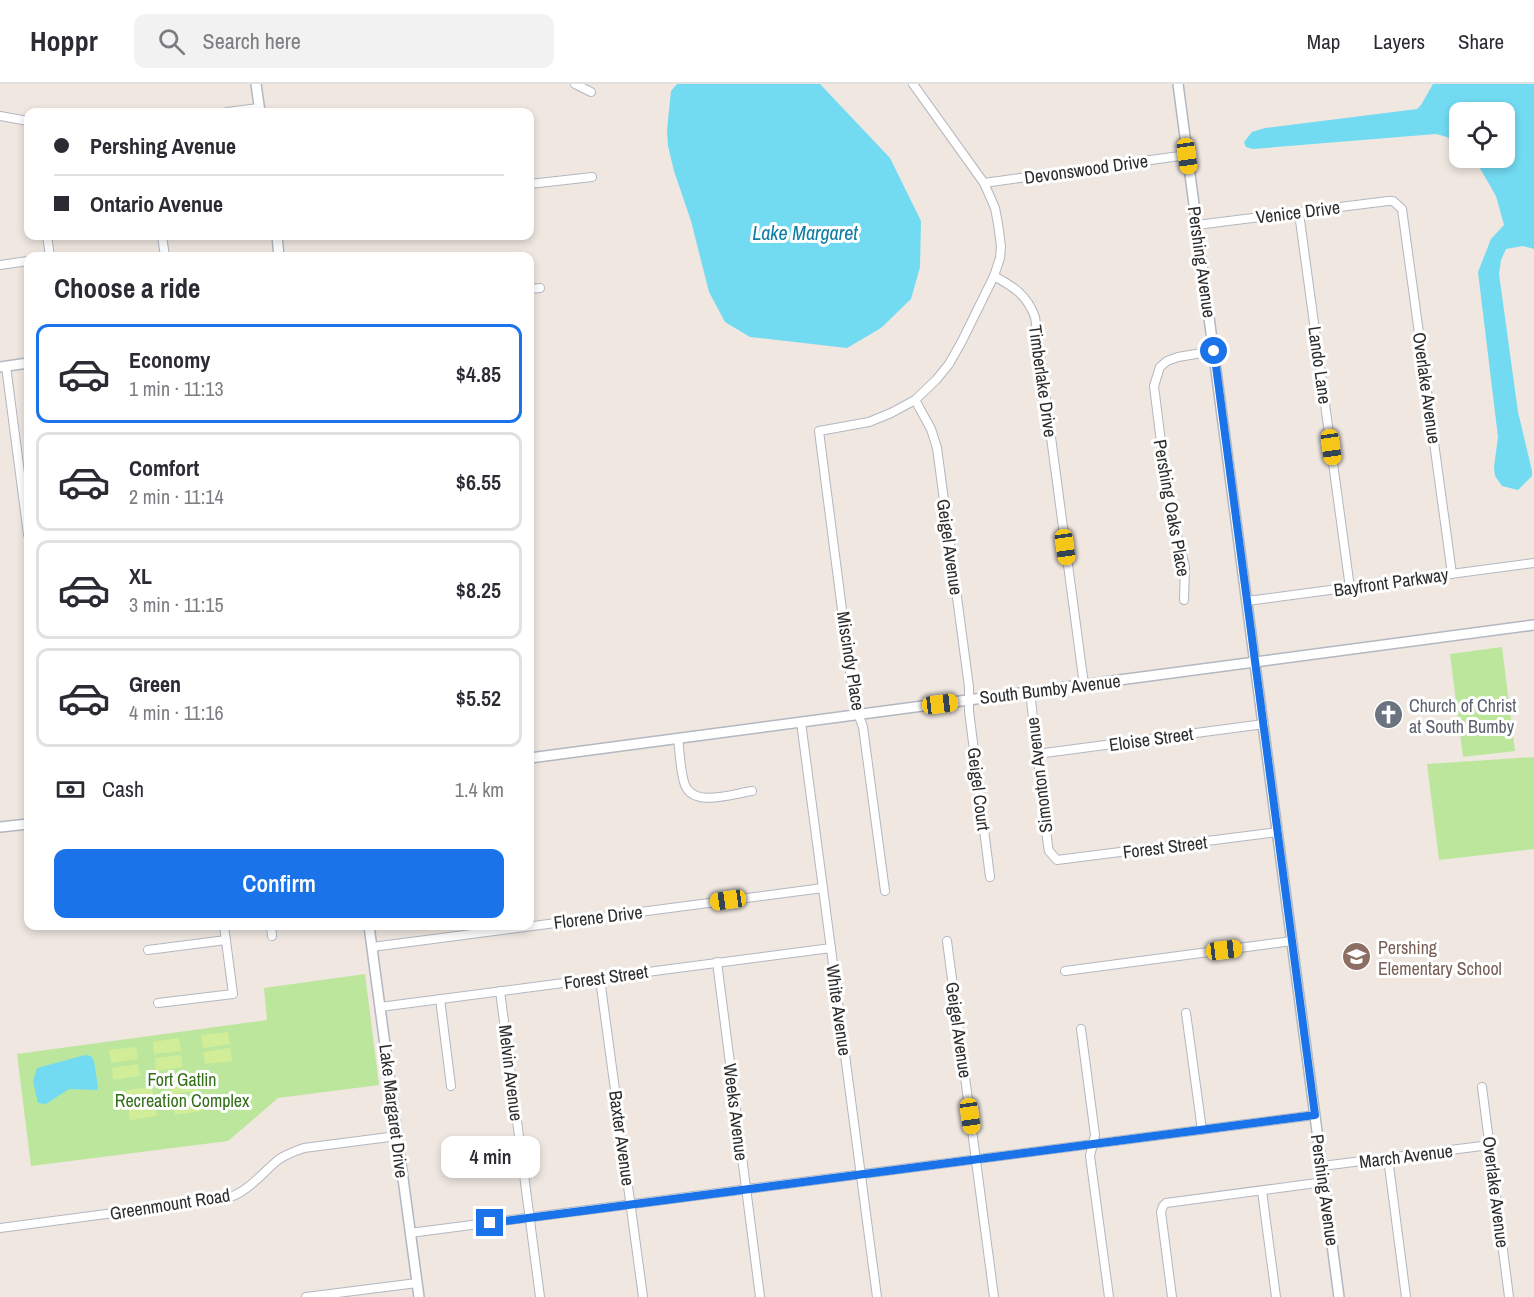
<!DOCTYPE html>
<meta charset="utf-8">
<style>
:root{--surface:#fff;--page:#f2f2f3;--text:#2b2b33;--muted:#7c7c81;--line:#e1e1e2;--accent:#1a73e8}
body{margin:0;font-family:"Archivo Narrow",sans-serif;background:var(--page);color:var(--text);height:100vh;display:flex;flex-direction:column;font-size:22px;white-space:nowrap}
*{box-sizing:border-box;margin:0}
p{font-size:20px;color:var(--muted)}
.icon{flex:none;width:33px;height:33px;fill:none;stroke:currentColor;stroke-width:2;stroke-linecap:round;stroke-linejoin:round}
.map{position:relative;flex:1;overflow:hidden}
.details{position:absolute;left:24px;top:168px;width:510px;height:678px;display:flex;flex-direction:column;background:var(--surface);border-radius:12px;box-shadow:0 3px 9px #0003}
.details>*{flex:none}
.guide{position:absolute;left:24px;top:24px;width:510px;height:132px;border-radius:12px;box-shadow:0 3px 9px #0003;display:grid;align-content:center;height:132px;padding:0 30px;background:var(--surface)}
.buttons{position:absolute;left:1449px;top:18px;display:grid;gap:12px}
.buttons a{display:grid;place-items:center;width:66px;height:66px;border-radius:12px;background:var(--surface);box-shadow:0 3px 9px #0003;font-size:30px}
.end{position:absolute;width:27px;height:27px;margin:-14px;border:8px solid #1a73e8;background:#fff;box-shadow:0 0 0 3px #fff}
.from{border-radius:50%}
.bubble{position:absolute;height:42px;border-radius:12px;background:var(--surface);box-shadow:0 3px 9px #0003;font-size:20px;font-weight:600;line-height:42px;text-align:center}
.car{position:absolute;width:18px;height:36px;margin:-18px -9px;border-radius:8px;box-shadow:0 0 4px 2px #0007;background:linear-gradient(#f5c518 24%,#345 0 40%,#f5c518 0 76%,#345 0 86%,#f5c518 0)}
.guide b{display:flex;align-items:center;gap:21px;height:57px;font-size:22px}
.guide b+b{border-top:2px solid var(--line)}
.guide i{width:15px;height:15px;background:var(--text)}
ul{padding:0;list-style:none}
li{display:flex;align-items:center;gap:18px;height:99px;margin:0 12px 9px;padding:0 18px;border:3px solid var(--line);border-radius:12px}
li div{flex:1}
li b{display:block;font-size:22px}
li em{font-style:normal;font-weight:600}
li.on{border-color:var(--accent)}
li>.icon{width:54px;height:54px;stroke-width:1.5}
h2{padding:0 30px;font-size:27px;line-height:72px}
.pay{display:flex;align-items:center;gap:15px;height:66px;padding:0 30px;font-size:22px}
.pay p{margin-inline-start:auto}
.primary-button{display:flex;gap:12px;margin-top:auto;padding:12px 30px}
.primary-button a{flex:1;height:69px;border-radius:12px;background:var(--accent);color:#fff;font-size:24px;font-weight:600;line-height:69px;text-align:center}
header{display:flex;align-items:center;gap:36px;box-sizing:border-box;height:84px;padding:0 30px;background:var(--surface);border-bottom:2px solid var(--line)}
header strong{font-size:28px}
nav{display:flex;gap:33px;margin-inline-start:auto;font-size:21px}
.search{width:420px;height:54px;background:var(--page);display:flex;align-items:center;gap:15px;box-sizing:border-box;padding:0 21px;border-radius:12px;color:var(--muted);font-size:22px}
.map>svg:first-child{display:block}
</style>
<header>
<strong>Hoppr</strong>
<div class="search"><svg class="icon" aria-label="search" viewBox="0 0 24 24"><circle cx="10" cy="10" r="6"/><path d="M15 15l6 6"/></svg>Search here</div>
<nav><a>Map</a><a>Layers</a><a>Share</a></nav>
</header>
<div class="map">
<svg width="1534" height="1213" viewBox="0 0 1534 1213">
<rect width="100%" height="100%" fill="#efe7e0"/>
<g fill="#bce69c">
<path d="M1502,563L1515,667L1463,673L1450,570Z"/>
<path d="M1534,673V765L1439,776L1427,680Z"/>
<path d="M365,890L379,1001L278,1014L228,1057L31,1082L17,970L267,936L264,904Z"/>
</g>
<g fill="#d1ed98">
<path d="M228,948L230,960L203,964L201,951Z"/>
<path d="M179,954L181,967L154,970L153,958Z"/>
<path d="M136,963L138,975L111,979L109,966Z"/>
<path d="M230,964L232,977L205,980L203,968Z"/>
<path d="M181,971L183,983L156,987L155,974Z"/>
<path d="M138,980L140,992L113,996L112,984Z"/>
<path d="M197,994L199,1007L172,1010L170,998Z"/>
<path d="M152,1003L154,1015L128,1019L126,1006Z"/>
<path d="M200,1015L202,1027L175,1031L173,1018Z"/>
<path d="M155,1020L157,1032L130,1036L128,1023Z"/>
</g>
<g fill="#72dbf2">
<path d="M677,0H820L890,74L921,137L920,183L911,215L881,244L847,264L750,253L725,238L709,208L691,137L674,87L668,62L667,46L671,7Z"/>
<path d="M1433,0H1534V165L1523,162L1506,165L1501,176L1499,190L1518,328L1532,387V392L1518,406L1502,402L1495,392L1494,383L1498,353L1478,188L1491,155L1504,141L1496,112L1474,74H1504V28H1460L1459,60L1447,53L1436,50L1253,65L1246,63L1244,58L1252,48L1265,44L1417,25L1421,21Z"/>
<path d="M85,971L91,972L94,977L98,1003L97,1006L69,1005L46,1020L38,1019L33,997L37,984Z"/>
</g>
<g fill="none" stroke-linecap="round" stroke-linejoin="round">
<defs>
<g id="minor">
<path d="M575,0L591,8"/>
<path d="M227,28L259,24"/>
<path d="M0,32L28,37"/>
<path d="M984,99L1187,71"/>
<path d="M530,100L592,93"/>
<path d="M1299,129L1350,504"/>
<path d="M1197,141L1388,117H1393L1402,125L1452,490"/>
<path d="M47,152L50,172"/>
<path d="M162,152L165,172"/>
<path d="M0,181L28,177"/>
<path d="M994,192C1014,203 1027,211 1035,233L1084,601"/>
<path d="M530,205L540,204"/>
<path d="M6,282L28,451"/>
<path d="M915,316L931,345L937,364L969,603V627L990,793"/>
<path d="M1184,516L1185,483L1168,415L1154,302L1160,283L1167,277L1178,273L1214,267"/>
<path d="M1247,517L1534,479"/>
<path d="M1030,608L1048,762L1049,767L1057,776L1278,748"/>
<path d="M801,638L877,1213"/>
<path d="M678,655C680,669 680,684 684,698C691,725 732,710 752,707"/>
<path d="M1037,670L1264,640"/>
<path d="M885,807L863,643L854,619L819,347L869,338L891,329L915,316L936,296L949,280L962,257L994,192L1000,174L1001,162L998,140L995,124L984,99L913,0"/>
<path d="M271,842L272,852"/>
<path d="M947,857L994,1213"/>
<path d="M372,863L823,804"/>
<path d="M148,866L226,856"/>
<path d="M717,878L760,1213"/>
<path d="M1065,887L1292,857"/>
<path d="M600,895L643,1213"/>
<path d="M500,907L540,1213"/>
<path d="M440,915L451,1002"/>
<path d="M158,919L233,910L224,842"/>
<path d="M380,923L831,864"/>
<path d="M1186,929L1202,1046"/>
<path d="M1081,945L1095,1051L1090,1072L1109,1213"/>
<path d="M1482,1003L1509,1213"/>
<path d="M1388,1074L1406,1213"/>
<path d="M1322,1082L1490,1061"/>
<path d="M1262,1107L1276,1213"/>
<path d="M0,1144L227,1114C248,1108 261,1090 278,1076C286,1070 295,1067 304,1064L397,1052"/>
<path d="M410,1149L1315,1031"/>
<path d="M306,1213L417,1199"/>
<path d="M1172,1213L1161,1128L1163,1122L1166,1119L1324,1098"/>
</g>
<g id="tertiary">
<path d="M256,0L260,28"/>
<path d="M1178,0L1339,1213"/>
<path d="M277,152L279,172"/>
<path d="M0,283L28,279"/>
<path d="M530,674L1534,541"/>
<path d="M0,743L28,740"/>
<path d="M369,842L419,1213"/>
</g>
</defs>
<use href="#minor" stroke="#b3b7c1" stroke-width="10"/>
<use href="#tertiary" stroke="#b3b7c1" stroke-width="12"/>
<use href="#minor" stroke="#fff" stroke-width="8"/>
<use href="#tertiary" stroke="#fff" stroke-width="9"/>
</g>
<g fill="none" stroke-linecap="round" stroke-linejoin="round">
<path stroke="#1a73e8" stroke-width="8" d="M490,1139L1315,1031L1214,267"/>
</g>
<defs>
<symbol id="church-disc" viewBox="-11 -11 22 22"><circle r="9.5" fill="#6b7280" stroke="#fff"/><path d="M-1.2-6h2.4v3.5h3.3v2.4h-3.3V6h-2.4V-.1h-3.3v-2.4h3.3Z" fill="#fff"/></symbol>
<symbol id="school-disc" viewBox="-11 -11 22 22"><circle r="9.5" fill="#8d6e63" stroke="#fff"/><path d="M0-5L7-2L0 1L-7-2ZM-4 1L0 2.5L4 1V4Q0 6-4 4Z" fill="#fff"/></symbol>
</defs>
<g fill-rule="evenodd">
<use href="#church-disc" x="1372" y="614" width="33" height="33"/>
<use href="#school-disc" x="1340" y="856" width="33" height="33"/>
</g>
<g text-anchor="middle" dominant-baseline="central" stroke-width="6" stroke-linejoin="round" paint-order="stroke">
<g font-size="18" fill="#2d2d2d" stroke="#fff">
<text transform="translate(1086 85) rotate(-8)">Devonswood Drive</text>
<text transform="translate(1298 128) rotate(-7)">Venice Drive</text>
<text transform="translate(1202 178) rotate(82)">Pershing Avenue</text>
<text transform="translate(1320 281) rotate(82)">Lando Lane</text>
<text transform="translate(1043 297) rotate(82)">Timberlake Drive</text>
<text transform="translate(1427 304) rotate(82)">Overlake Avenue</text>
<text transform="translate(1172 424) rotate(80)">Pershing Oaks Place</text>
<text transform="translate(950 463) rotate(82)">Geigel Avenue</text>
<text transform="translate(1391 498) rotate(-8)">Bayfront Parkway</text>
<text transform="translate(851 577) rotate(81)">Miscindy Place</text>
<text transform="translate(1050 605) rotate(-7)">South Bumby Avenue</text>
<text transform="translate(1151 655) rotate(-8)">Eloise Street</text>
<text transform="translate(1039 691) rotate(-97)">Simonton Avenue</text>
<text transform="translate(979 705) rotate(83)">Geigel Court</text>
<text transform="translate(1165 763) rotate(-7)">Forest Street</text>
<text transform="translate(598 833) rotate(-7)">Florene Drive</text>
<text transform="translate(606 893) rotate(-8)">Forest Street</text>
<text transform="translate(839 926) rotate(82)">White Avenue</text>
<text transform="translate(959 946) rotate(82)">Geigel Avenue</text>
<text transform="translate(511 989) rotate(83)">Melvin Avenue</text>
<text transform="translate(394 1027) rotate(83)">Lake Margaret Drive</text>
<text transform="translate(736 1028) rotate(83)">Weeks Avenue</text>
<text transform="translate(622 1054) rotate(82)">Baxter Avenue</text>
<text transform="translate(1406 1072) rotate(-7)">March Avenue</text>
<text transform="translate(1325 1106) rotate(82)">Pershing Avenue</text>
<text transform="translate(1496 1108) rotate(83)">Overlake Avenue</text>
<text transform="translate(170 1120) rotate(-9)">Greenmount Road</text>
</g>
<g font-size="18" fill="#5b616d" stroke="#fff" text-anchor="start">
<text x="1409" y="621">Church of Christ<tspan x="1409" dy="21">at South Bumby</tspan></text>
</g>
<g font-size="18" fill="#785e54" stroke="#fff" text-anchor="start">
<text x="1378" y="863">Pershing<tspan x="1378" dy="21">Elementary School</tspan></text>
</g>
<g font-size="18" fill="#336e19" stroke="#fff">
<text x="182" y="995">Fort Gatlin<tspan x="182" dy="21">Recreation Complex</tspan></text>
</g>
<g font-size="20" font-style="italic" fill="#0b7da4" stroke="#fff">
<text x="805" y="148">Lake Margaret</text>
</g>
</g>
</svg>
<div class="buttons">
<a><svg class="icon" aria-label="locate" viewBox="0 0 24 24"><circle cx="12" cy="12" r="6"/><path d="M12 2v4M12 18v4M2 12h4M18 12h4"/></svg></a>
</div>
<i class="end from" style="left:1214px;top:267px"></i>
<i class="end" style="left:490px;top:1139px"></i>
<div class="bubble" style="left:441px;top:1052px;width:99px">4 min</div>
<i class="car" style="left:1187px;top:72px;rotate:172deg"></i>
<i class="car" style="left:1331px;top:363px;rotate:172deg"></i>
<i class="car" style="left:1065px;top:463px;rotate:172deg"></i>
<i class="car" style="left:940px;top:620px;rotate:83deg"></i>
<i class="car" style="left:728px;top:816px;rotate:262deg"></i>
<i class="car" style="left:1224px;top:866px;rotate:83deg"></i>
<i class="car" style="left:970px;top:1032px;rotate:172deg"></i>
<div class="guide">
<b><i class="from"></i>Pershing Avenue</b>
<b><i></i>Ontario Avenue</b>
</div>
<section class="details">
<h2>Choose a ride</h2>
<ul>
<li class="on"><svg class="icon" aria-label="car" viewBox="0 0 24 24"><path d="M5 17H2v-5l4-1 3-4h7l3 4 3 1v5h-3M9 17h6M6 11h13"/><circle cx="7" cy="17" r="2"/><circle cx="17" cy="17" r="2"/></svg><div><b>Economy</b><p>1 min · 11:13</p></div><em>$4.85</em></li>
<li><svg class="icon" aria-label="car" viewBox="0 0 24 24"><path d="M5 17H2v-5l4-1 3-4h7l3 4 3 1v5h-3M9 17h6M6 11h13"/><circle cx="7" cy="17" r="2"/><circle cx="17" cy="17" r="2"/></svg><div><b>Comfort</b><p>2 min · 11:14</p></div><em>$6.55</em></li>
<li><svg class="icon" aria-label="car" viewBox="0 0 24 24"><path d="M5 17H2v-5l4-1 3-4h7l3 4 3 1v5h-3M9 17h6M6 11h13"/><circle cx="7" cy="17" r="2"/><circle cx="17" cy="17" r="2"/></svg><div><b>XL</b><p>3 min · 11:15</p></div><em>$8.25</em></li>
<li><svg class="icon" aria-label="car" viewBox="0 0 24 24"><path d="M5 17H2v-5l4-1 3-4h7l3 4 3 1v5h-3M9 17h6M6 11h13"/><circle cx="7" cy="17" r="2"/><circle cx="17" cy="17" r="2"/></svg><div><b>Green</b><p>4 min · 11:16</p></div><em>$5.52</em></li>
</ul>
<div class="pay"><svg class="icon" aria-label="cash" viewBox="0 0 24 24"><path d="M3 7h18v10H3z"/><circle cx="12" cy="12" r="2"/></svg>Cash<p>1.4 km</p></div>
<div class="primary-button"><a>Confirm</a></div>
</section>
</div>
